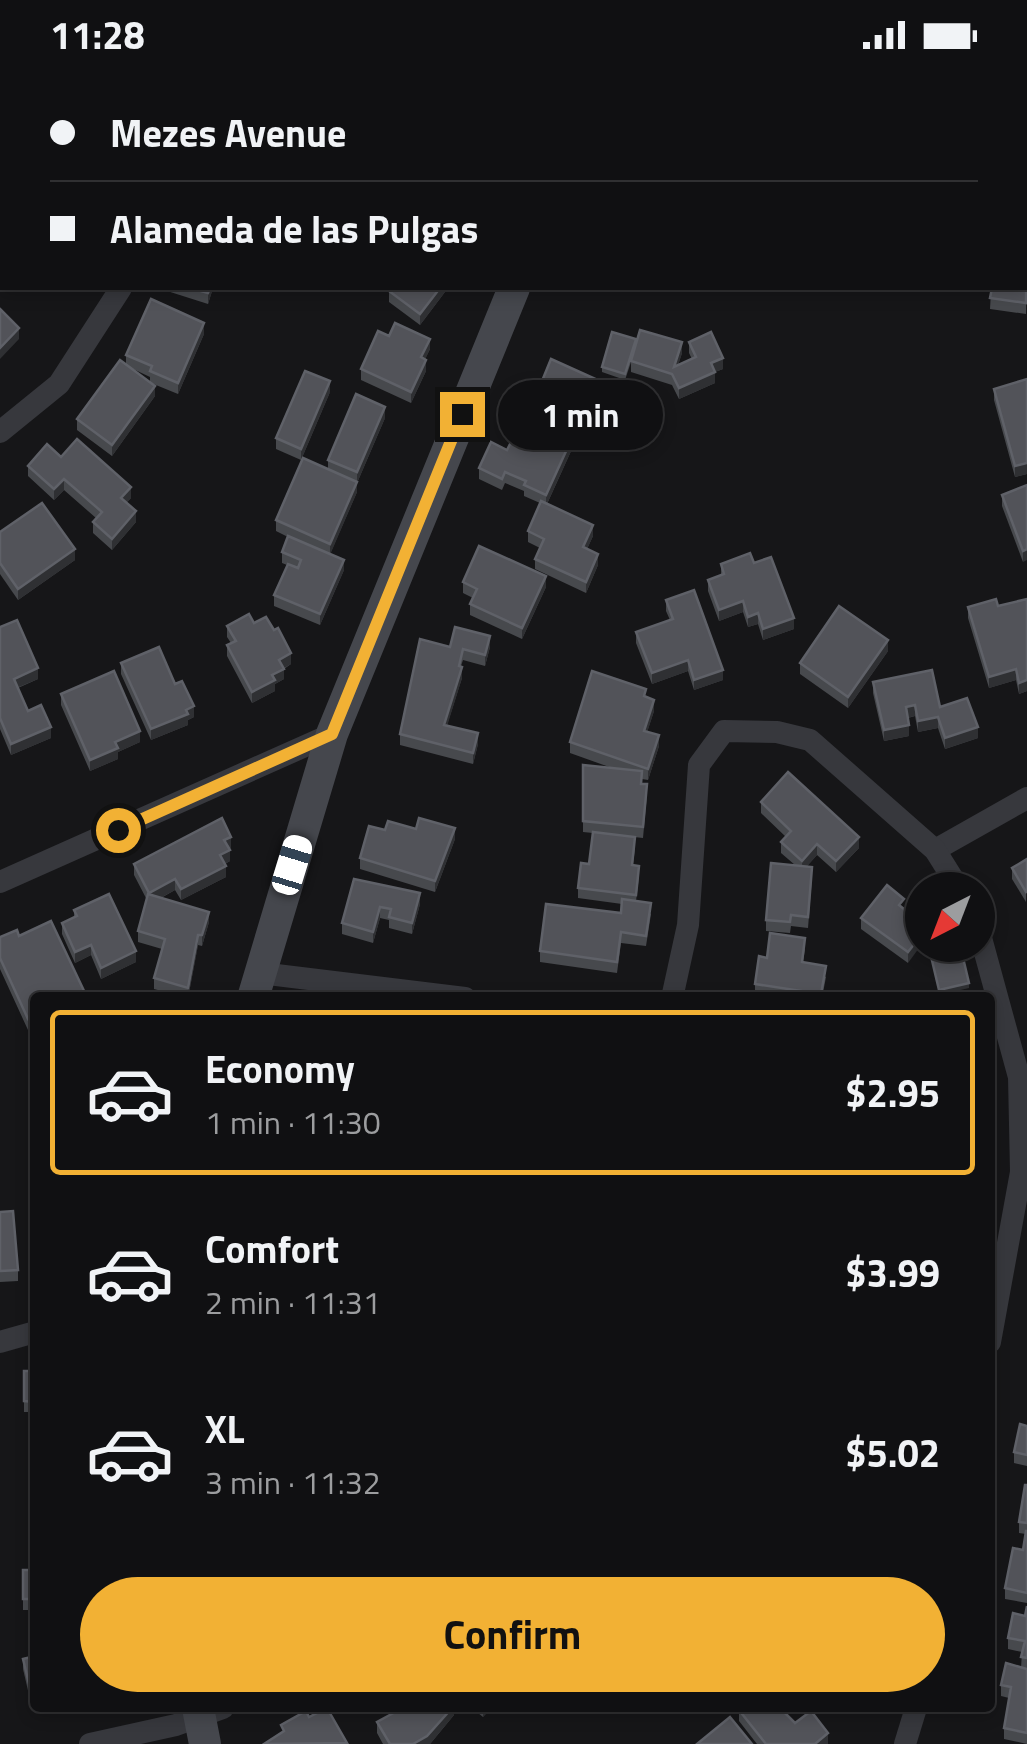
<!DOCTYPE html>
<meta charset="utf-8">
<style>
:root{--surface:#101012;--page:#19191b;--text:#f1f3f6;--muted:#9c9d9f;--line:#303032;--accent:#f2b134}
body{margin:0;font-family:"Titillium Web",sans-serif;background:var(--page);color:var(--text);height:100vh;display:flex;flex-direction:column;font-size:38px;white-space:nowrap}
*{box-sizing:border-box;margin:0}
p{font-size:32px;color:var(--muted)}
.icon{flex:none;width:55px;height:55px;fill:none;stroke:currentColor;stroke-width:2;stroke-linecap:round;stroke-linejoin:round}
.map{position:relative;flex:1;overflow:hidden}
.side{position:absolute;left:30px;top:922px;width:965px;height:720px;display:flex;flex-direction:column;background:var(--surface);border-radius:10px;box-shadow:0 5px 15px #0003,0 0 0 2px var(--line)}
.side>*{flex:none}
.banner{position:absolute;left:0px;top:0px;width:1028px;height:220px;box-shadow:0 5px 15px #0003,0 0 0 2px var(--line);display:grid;align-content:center;height:220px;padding:0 50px;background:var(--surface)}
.needle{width:65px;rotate:222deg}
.tools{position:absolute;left:905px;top:802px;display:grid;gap:20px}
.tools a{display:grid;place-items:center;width:90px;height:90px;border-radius:50%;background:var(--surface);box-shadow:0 5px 15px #0003,0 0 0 2px var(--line);font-size:50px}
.end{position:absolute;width:45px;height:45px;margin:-22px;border:12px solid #f2b134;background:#111;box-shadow:0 0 0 5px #111}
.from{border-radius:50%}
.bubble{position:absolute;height:70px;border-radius:35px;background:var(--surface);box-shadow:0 5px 15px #0003,0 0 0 2px var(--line);font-size:32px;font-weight:700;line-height:70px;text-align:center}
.car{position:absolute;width:30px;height:60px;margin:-30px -15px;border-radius:12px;box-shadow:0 0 8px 2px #0007;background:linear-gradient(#fff 24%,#345 0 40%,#fff 0 76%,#345 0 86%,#fff 0)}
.banner b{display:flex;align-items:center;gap:35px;height:95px;font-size:38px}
.banner b+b{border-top:2px solid var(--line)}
.banner i{width:25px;height:25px;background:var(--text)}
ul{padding:18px 0 0;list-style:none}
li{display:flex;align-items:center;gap:30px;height:165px;margin:0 20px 15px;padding:0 30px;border:5px solid transparent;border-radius:10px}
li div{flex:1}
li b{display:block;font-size:38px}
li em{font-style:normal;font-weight:700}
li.selected{border-color:var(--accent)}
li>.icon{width:90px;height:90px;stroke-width:1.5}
.button{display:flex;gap:20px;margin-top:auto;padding:20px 50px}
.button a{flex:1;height:115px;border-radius:60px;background:var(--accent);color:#111;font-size:40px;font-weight:700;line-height:115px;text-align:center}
.status{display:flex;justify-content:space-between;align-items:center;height:70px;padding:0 50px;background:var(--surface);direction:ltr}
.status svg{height:28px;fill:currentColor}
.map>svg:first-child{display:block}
</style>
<div class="status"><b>11:28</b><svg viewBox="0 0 49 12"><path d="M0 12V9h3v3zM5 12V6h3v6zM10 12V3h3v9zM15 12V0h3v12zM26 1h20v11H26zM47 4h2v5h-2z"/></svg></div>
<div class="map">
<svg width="1027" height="1674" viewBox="0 0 1027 1674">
<rect width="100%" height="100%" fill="#161618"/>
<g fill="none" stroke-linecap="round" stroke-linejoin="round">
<g stroke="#37383d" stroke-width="22">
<path d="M130,0L131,2"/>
<path d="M417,0L419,2"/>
<path d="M0,362L59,314L121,218"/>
<path d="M935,780L1027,728"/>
<path d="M0,812L332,664"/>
<path d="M978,857L1019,1007L1021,1102L990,1272"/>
<path d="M260,903L465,928"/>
<path d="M672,928L688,855L699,695L724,661L777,662L810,670L935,780L960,820"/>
<path d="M0,1272L35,1262"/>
<path d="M90,1674L176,1655L223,1638"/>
<path d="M905,1674L916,1638"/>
</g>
<g stroke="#45474d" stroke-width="32">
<path d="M565,2V0"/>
<path d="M253,928L332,664L514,218"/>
<path d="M198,1638L205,1674"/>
</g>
</g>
<g fill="#47494d" fill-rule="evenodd">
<path d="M672,0H692L691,2H672Z"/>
<path d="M1027,145L1026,244L990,239L991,221L986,220V218H1025Z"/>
<path d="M164,218H213L208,234L164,220Z"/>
<path d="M391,218H448L420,255L389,232V221Z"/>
<path d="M612,262L682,283L678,295L692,289L689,283V272L723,299L715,302V313L679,329L672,315L631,302V292L625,310L602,302V297Z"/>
<path d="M204,264L178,324L151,313L155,326L112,386L77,360V349L126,294V285ZM131,298L150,307V312Z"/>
<path d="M389,266L430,279L425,289L426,301L411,333L361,310V299Z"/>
<path d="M1027,309V404L1015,407L994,330V319Z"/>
<path d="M542,311L613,328L597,364L545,340V329L548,324L542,322Z"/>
<path d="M330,322L301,390L276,379V368Z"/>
<path d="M385,348L357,413V422L330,484L344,500L320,555L274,536V525L287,495L282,493V482L288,467L276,461V450L328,399V390Z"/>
<path d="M519,371L572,379L547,434L593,466L587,479L598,495L586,523L535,499V489L540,478L528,472V461L540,433L524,426V421L505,413L502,420L479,409V398L507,380Z"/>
<path d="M61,387L131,428L126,433L136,452L112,480L93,463V452L96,448L64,420L54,430L28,406V396Z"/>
<path d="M1027,415L1023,492L1002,436V425Z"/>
<path d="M0,462L75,490L18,530L0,504Z"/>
<path d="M754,493L794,559L763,570L758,554L748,557L743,542L719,551L708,521V510L721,505V494Z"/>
<path d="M463,512L546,517L522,569L470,545V534L473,528L463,523Z"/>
<path d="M1027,529V621L1019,624L1016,610L989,618L968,548V537L998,536Z"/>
<path d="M666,530L723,610L694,620L688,601L652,614L636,573V562L670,550L666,541Z"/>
<path d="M254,553L291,594L284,599V609L275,614V621L252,633L227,586V575L231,573L227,567V556Z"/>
<path d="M0,557L38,609L18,618L28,641L51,668L11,685L0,659Z"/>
<path d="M450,577H490L485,596L463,590L461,596L462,608L447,655L478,674L473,694L400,675V664Z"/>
<path d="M888,581L848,638L800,604V593Z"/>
<path d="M121,593L194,647L188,650V655L151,670L121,604Z"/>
<path d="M873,612L940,637L978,668L945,679L938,658L918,662L915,646L908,648L909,666L884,671L873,623Z"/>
<path d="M61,624L140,672L118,682V689L90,701L61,635Z"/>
<path d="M646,627L654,641L647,662L659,676L648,710L642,709V714L647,725L643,768L616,765L635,778L633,795L639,807L636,831L651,844L646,876L621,873L617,903L540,892V881L621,843L622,834L578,828V818L589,794L593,763L583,762V695L612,698L570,683V672Z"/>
<path d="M761,732L859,778L836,802L817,785L807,796L812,808L808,858L791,856L790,863L766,861V850L795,795L781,783V772L786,767L761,743Z"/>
<path d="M416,759L455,769L435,822L360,799V788L385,760Z"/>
<path d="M231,778L229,779L230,791L225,794L226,807L181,830L175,820L161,828L209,852L202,876L198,875L188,928L154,919V908L162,879L138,872V861L147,830L134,805V794Z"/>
<path d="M1027,789L1026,832L1012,809V798Z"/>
<path d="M354,809L420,834L412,864L389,858V850L380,848L373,873L342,864V853Z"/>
<path d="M904,838L910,844L908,893L861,859V848Z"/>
<path d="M74,840L136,892L101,909L91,885L75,893L62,864V853L74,847Z"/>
<path d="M19,866L85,928H35V957L28,960L0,899V867Z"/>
<path d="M805,879L803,892L826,907L822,928H771L755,925V914L767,888Z"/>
<path d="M0,1142L18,1200V1211L0,1212Z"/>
<rect x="24" y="1301" width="11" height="41"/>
<path d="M1027,1356V1396L1014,1393V1382Z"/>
<path d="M1027,1415V1533L1005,1529V1518L1023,1480L1026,1464L1019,1463V1452Z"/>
<rect x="23" y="1500" width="12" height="40"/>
<path d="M1027,1536V1674L1004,1669V1658L1009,1628L1001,1626V1615L1021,1598L1022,1582L1008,1579V1568L1025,1546Z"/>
<path d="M35,1586V1628L30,1629L23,1599V1589Z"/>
<path d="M387,1638H454V1645L430,1674H383L377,1663V1652L390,1645L387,1643Z"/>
<path d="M472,1638H491L483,1647Z"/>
<path d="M739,1640L795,1653L828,1674H757L739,1651Z"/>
</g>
<g fill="#2f3033">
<path d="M210,218H213L208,234V223Z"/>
<path d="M440,218H448L420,255V244Z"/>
<path d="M204,253V264L178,324V313Z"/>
<path d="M19,258V269L0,289V278Z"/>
<path d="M430,269V279L421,298V287Z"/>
<path d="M682,272V283L674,308V297Z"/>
<path d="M723,288V299L715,302V313L679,329V318L711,293Z"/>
<path d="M426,290V301L411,333V322Z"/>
<path d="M330,311V322L301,390V379Z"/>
<path d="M155,316V326L112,386V375Z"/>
<path d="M613,317V328L597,364V353Z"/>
<path d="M385,337V348L357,413V422L330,485V474L357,412V402Z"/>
<path d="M572,368V379L546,436V425Z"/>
<path d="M1027,393V404L1015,407V396Z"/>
<path d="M64,409V420L54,430V419Z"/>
<path d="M131,417V428L121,439V428Z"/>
<path d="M136,441V452L112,480V469Z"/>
<path d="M593,455V466L583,488V477Z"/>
<path d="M75,479V490L18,530V519Z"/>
<path d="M1027,479V490L1023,492V481Z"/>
<path d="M598,484V495L586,523V512Z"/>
<path d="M344,490V500L320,555V544Z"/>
<path d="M546,506V517L522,569V558Z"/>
<path d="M743,531V542L719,551V540Z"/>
<path d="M758,543V554L748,557V547Z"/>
<path d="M794,548V559L763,570V559Z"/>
<path d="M490,566V577L485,596V585Z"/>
<path d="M888,570V581L848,638V627Z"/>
<path d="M291,583V594L279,601V590Z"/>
<path d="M688,590V601L652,614V603Z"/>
<path d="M462,597V608L444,666V655Z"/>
<path d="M38,598V609L14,619V609Z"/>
<path d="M284,599V609L275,614V621L252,633V622L272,605Z"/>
<path d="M1016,599V610L989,618V607Z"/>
<path d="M723,600V610L694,620V610Z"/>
<path d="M1027,610V621L1019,624V613Z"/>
<path d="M654,630V641L644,672V661Z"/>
<path d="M915,635V646L906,648V637Z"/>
<path d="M194,636V647L188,650V655L151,670V659Z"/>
<path d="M938,647V658L918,662V651Z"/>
<path d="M909,655V666L884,671V660Z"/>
<path d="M51,657V668L11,685V674Z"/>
<path d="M978,657V668L945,679V668Z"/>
<path d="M140,661V672L118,682V689L90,701V690L115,672Z"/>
<path d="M478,663V674L473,694V683Z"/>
<path d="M659,665V676L648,710V699Z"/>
<path d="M455,758V769L435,822V811Z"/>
<path d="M231,767V778L224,781V770Z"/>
<path d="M859,767V778L836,802V791Z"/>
<path d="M817,774V785L802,802V791Z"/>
<path d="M230,780V791L220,796V785Z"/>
<path d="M226,796V807L181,830V819Z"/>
<path d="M175,809V820L149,834V823Z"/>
<path d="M420,823V834L412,864V853Z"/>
<path d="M380,837V848L373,873V862Z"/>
<path d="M209,842V852L202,876V865Z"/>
<path d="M922,864V874L908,893V882Z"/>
<path d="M198,865V875L188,928V918Z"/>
<path d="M91,875V885L75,893V882Z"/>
<path d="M136,881V892L101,909V898Z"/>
<path d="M969,913V918L939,925V920Z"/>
<path d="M35,946V957L28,960V949Z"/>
<path d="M452,1638H454V1645L430,1674H413Z"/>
<path d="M483,1638H491L483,1647Z"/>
<path d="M828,1663V1674H815Z"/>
</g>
<g fill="#525359" stroke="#5f6168" stroke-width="2.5">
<path d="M290,0H365L366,2H291Z"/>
<path d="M1025,32L1027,33V111H1025Z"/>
<path d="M2,92V120L0,119V99Z"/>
<path d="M1025,144L1027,145L1026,233L990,228L992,218H1025Z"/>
<path d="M190,218H210L208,223Z"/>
<path d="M391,218H440L420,244L389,221Z"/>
<path d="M151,229L204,253L178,313L150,301L152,296L126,285Z"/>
<path d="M0,239L19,258L0,278Z"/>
<path d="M395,253L430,269L421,287L426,290L411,322L361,299L378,261L389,266Z"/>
<path d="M640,260L682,272L674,297L696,287L689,272L711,262L723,288L711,293L715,302L679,318L672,304L631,291Z"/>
<path d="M612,262L636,269L625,304L602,297Z"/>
<path d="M551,289L613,317L597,353L545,329L552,315L542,311Z"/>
<path d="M120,290L155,316L112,375L77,349Z"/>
<path d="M305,301L330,311L301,379L276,368Z"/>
<path d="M1027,309V393L1015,396L994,319Z"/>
<path d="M356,324L385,337L357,402L328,390Z"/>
<path d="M529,348L572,368L546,425L524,415L526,411L505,402L502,409L479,398L491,372L507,380L513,368L519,371Z"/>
<path d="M77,369L131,417L121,428L136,441L112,469L93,452L102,442L64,409L54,419L28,396L47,374L61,387Z"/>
<path d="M303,388L357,412L330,474L276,450Z"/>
<path d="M1027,415V479L1023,481L1002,425Z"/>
<path d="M541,431L593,455L583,477L598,484L586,512L535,489L544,469L528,461Z"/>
<path d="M42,433L75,479L18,519L0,493V462Z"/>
<path d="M288,466L344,490L320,544L274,525L288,494L298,498L301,490L282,482Z"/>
<path d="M479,476L546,506L522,558L470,534L477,519L463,512Z"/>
<path d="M750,483L754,493L771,487L794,548L763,559L758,543L748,547L743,531L719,540L708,510L724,504L721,494Z"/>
<path d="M694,520L723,600L694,610L688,590L652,603L636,562L673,549L666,530Z"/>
<path d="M996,529L998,536L1027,529V610L1019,613L1016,599L989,607L968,537Z"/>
<path d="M839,536L888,570L848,627L800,593Z"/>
<path d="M249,544L254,553L266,547L274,560L278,558L291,583L279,590L284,599L272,605L275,610L252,622L227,575L236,571L227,556Z"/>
<path d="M17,550L38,598L14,609L28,641L41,635L51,657L11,674L0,648V557Z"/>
<path d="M455,557L490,566L485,585L463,579L459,596L462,597L444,655L478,663L473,683L400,664L420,569L450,577Z"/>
<path d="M159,577L175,614L182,611L194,636L186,640L188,644L151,659L121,593Z"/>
<path d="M932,600L940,637L967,628L978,657L945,668L938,647L918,651L915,635L906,637L909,655L884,660L873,612Z"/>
<path d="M114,601L140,661L115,672L118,678L90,690L61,624Z"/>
<path d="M592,601L646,619L644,626L654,630L644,661L659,665L648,699L570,672Z"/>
<path d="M583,695L642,701L641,714H647L643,757L583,751Z"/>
<path d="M788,702L859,767L836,791L817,774L802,791L781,772L791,761L761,732Z"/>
<path d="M222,748L231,767L224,770L230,780L220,785L226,796L181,819L175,809L149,823L134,794Z"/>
<path d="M419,748L455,758L435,811L360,788L369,756L385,760L388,751L416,759Z"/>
<path d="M593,762L635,767L632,795L639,796L636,825L578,818L581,793L589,794Z"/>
<path d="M1027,789V821L1026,822L1012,798Z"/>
<path d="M771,793L812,797L808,847L791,845L790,852L766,850Z"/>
<path d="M354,809L420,823L412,853L389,847L391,839L380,837L373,862L342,853Z"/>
<path d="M887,815L904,829L899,835L910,844L915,838L922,844V864L908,882L861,848Z"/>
<path d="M109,824L136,881L101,898L91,875L75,882L62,853L77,846L74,840Z"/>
<path d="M148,824L209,842L202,865H198L188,918L154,908L165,869L138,861Z"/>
<path d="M622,829L651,833L646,866L621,862L617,892L540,881L546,834L621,843Z"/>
<path d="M51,851L85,923L76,928H35V946L28,949L0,888V867L17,860L19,866Z"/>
<path d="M770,863L805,868L802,892L826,896L821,924L755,914L759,886L767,888Z"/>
<path d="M960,875L969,913L939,920L930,882Z"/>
<path d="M13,1141L18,1200L0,1201V1142Z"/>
<path d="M24,1301H35V1332L24,1331Z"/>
<path d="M1020,1354L1027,1356V1385L1014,1382Z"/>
<path d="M1025,1415H1027V1453L1019,1452Z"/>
<path d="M1026,1461H1027V1523L1005,1518L1013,1478L1023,1480Z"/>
<rect x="23" y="1500" width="12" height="29"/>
<path d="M1027,1536V1588L1021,1587L1025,1571L1008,1568L1013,1543L1025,1546Z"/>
<path d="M35,1586V1617L30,1618L23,1589Z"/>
<path d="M1006,1593L1027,1599V1663L1004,1658L1011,1617L1001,1615Z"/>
<path d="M327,1638L347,1673L264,1674L284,1661L281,1655L306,1641L309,1647Z"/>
<path d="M394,1638H452L427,1666L413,1674H390L377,1652L397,1641Z"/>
<path d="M741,1638H780L795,1653L811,1641L828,1663L815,1674H766L739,1640Z"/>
<path d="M730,1647L752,1674H697Z"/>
</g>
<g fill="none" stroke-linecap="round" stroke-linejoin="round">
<path stroke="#f2b134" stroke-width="12" d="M118,760L332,664L462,344"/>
</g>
</svg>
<div class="tools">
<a><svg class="needle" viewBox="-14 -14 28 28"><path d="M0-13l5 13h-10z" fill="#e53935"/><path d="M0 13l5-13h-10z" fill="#9c9d9f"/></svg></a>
</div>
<i class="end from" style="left:118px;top:760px"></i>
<i class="end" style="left:462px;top:344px"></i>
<div class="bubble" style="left:498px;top:310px;width:165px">1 min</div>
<i class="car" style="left:292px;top:795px;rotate:17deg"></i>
<div class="banner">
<b><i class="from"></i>Mezes Avenue</b>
<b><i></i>Alameda de las Pulgas</b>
</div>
<section class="side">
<ul>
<li class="selected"><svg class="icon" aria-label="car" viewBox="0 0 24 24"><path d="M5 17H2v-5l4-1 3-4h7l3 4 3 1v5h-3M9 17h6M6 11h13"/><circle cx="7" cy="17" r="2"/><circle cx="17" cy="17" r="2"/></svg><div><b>Economy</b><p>1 min · 11:30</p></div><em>$2.95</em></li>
<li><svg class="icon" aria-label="car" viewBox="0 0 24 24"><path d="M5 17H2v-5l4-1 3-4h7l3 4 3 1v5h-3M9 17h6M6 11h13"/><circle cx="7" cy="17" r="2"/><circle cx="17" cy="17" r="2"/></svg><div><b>Comfort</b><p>2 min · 11:31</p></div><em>$3.99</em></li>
<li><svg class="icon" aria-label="car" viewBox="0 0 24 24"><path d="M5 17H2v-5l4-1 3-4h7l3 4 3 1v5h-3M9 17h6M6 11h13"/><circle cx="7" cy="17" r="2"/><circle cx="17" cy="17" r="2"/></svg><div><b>XL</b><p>3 min · 11:32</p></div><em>$5.02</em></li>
</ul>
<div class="button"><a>Confirm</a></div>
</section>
</div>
